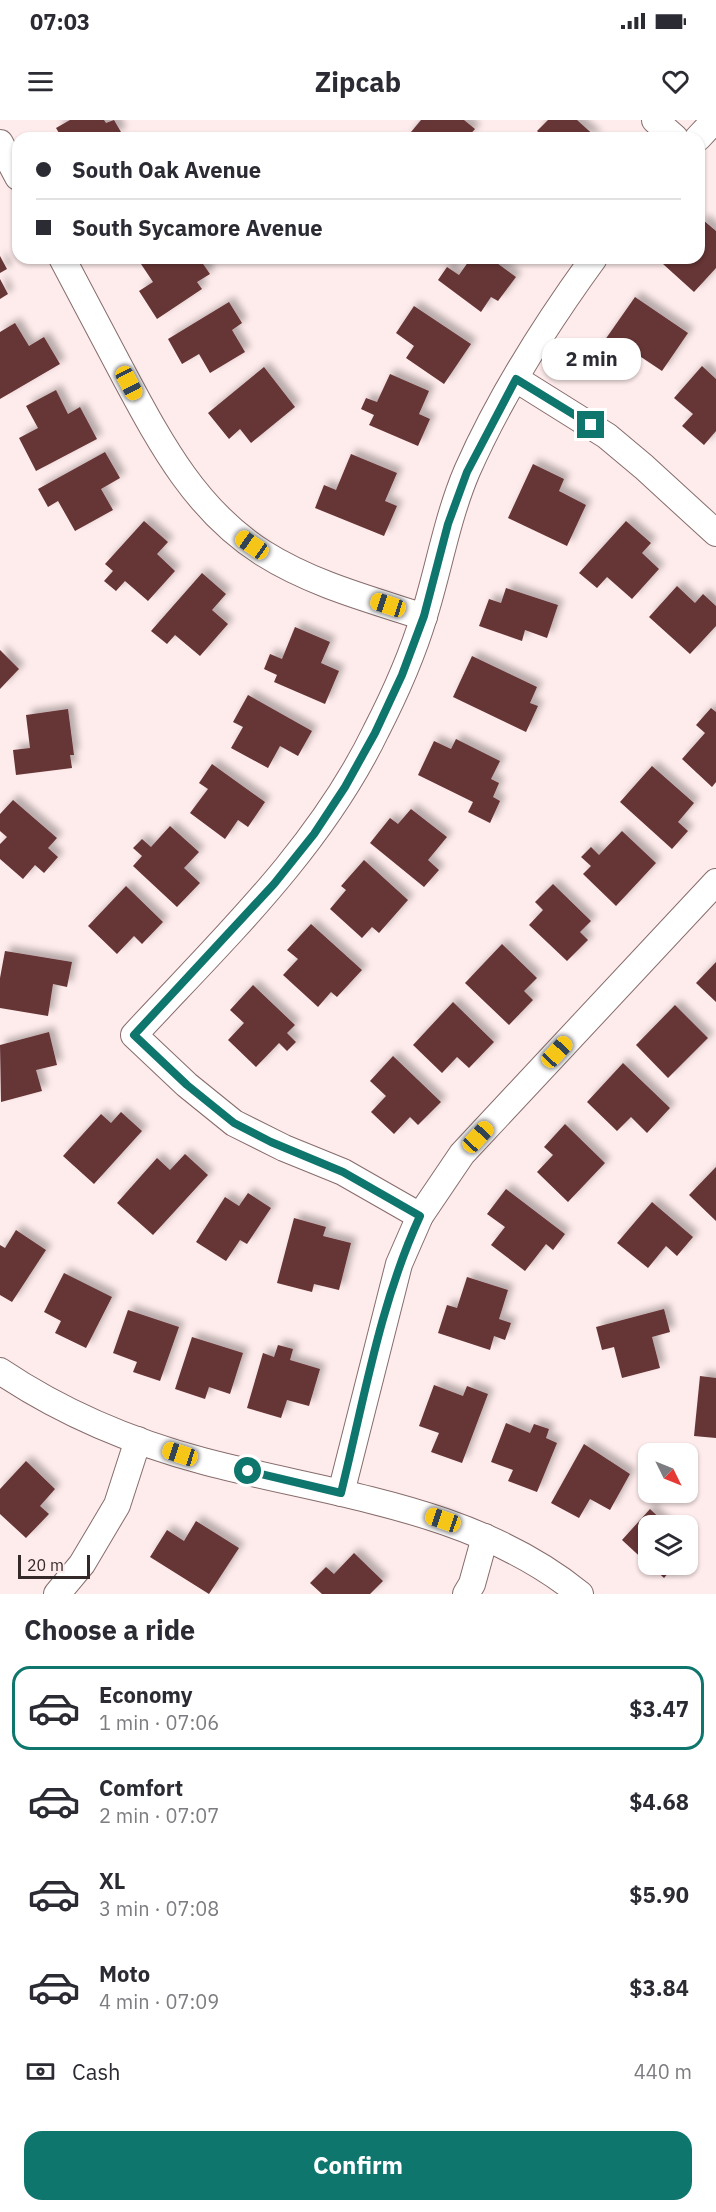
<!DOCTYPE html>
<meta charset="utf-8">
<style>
:root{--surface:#fff;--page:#f2f2f3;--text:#2b2b33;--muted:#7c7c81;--line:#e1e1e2;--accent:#0f766e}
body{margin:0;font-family:"IBM Plex Sans",sans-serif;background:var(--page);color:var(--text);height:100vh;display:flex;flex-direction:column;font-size:22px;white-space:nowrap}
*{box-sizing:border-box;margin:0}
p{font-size:20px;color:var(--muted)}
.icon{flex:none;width:33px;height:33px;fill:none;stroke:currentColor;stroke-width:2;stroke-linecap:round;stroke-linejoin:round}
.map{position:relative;height:1474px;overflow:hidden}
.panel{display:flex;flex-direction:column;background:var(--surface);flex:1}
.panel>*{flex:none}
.banner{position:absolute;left:12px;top:12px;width:693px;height:132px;border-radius:18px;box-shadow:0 2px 4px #0004;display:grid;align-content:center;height:132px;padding:0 24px;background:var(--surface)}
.needle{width:39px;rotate:133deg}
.buttons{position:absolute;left:638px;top:1323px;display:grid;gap:12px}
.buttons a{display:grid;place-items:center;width:60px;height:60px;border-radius:12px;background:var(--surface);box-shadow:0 2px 4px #0004;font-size:30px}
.scale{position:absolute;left:18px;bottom:15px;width:72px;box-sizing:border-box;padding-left:6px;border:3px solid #342929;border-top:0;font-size:16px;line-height:21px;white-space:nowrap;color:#342929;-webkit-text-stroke:4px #feebeb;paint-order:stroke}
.end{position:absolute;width:27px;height:27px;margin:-14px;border:8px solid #0f766e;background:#fff;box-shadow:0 0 0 3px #fff}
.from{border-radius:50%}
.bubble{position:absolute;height:42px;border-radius:18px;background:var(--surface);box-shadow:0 2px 4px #0004;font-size:20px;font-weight:700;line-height:42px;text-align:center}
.car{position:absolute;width:18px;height:36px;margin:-18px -9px;border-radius:8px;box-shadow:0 0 4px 2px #0007;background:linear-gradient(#f5c518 24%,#345 0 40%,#f5c518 0 76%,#345 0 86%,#f5c518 0)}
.banner b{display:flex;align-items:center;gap:21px;height:57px;font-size:22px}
.banner b+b{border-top:2px solid var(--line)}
.banner i{width:15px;height:15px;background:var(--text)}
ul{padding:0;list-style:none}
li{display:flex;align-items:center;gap:18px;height:84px;margin:0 12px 9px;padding:0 12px;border:3px solid transparent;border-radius:18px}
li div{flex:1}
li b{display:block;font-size:22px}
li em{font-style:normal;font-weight:700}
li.current{border-color:var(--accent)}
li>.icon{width:54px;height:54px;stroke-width:1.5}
h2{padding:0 24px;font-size:27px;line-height:72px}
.pay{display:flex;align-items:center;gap:15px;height:66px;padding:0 24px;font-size:22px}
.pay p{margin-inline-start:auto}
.action{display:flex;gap:12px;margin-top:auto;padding:12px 24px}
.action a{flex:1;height:69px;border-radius:18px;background:var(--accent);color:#fff;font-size:24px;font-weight:700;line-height:69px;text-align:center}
.status{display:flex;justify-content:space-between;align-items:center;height:42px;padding:0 30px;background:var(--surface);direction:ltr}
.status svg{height:16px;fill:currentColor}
header{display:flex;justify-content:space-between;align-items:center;height:78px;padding:0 24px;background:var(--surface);font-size:27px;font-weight:700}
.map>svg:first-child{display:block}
</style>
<div class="status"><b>07:03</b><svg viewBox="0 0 49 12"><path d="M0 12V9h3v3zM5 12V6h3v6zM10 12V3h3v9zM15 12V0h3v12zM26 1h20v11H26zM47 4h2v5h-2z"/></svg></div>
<header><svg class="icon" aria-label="menu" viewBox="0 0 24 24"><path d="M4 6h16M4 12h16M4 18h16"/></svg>Zipcab<svg class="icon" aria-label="heart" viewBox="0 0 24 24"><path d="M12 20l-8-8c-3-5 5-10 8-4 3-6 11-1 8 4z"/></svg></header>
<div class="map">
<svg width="716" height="1474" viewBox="0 0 716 1474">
<defs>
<filter id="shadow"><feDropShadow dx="5.5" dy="-5.5" stdDeviation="3" flood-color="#0004"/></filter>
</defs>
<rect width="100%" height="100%" fill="#feebeb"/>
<g fill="#663436" filter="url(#shadow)">
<path d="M70,0H104L106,3L114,0L121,12L111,18H62L56,8Z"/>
<path d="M421,0H464L475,9L467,18H406Z"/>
<path d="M548,0H577L597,18H545L537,11Z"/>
<path d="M703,100L716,111V148L694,172L663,144L668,138H699V104Z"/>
<path d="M0,136L7,149L0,153Z"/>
<path d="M149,138H199L210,154L197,162L202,169L157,199L139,171L153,162L141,144Z"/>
<path d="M471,138H490L516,157L498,181L491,177L481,192L438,160L447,147L459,155Z"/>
<path d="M0,159L8,174L0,179Z"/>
<path d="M635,177L688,213L662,251L635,233L627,246L600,227Z"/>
<path d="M229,182L242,203L232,210L245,232L210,253L199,234L182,244L168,219Z"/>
<path d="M414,186L471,224L444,264L406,238L414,226L396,213Z"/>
<path d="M15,203L29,226L44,217L60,244L0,279V212Z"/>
<path d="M702,246L716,259V311L704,325L682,306L693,294L674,278Z"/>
<path d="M264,247L295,287L251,323L240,309L229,319L208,293Z"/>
<path d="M390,254L429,271L419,294L430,299L418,326L369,305L374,295L361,289L366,278L377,282Z"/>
<path d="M56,270L68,294L80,287L97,319L36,351L19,318L38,308L26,286Z"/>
<path d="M105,332L120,358L101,369L113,390L75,411L58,381L48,387L38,369Z"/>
<path d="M351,334L397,353L385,381L397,386L384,416L315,388L324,365L336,370Z"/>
<path d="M533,344L564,359L559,371L586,385L567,426L508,398Z"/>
<path d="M144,401L168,422L157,434L175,451L148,481L125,461L116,471L104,461L113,451L105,444Z"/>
<path d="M626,401L651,423L642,433L659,449L632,479L607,457L597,468L579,453Z"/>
<path d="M202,453L226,474L212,490L228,504L200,536L175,515L167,524L151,511Z"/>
<path d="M677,466L695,483L703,474L716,486V506L690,534L649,497Z"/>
<path d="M506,468L558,485L547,518L525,510L522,521L479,506L489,479L501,483Z"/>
<path d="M295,507L330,522L321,543L339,551L325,584L274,562L277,555L264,549L270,534L282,539Z"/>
<path d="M0,530L19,549L0,569Z"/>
<path d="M472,536L537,567L530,583L538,586L526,612L453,577Z"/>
<path d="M248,575L312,611L298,636L280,626L268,648L231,628L243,607L233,602Z"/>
<path d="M711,588L716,592V662L712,667L682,639L705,613L696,605Z"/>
<path d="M68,589L74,635H70L72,648L16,655L13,630L30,628L26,595Z"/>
<path d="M456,619L500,641L491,659L499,663L493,677L500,681L490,703L468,692L473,682L418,655L434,621L451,629Z"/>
<path d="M212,644L265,682L248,707L238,700L225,719L190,693L208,669L199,663Z"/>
<path d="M652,646L694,683L678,702L688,711L672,729L620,682Z"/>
<path d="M13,680L57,718L48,728L58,737L44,753L35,745L23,759L0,739V724L7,717L0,711V694Z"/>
<path d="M411,689L447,717L428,740L439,750L424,767L370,723L390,698L398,704Z"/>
<path d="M170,706L199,732L184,748L200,763L177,787L133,746L142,736L133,728L142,719L151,727Z"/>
<path d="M622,711L656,743L616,786L583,754L591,746L581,737L591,727L599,735Z"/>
<path d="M364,740L408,780L379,813L372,807L362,818L330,789L346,770L341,766Z"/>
<path d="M553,764L591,801L580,812L588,820L567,841L529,805L543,790L535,782Z"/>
<path d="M126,766L163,802L142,824L134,816L117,834L88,806Z"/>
<path d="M311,804L362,850L337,877L331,872L318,887L283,855L298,839L287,830Z"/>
<path d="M502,824L537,858L524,871L533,880L509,905L465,863Z"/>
<path d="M5,831L72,842L67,867L53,864L48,896L0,888V858Z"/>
<path d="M716,842V882L696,863Z"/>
<path d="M253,865L295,905L287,913L296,922L287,931L279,923L256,947L228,920L244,903L230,890Z"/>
<path d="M453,882L494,922L469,948L457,937L442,953L413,925Z"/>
<path d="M675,885L708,918L668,958L636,925Z"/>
<path d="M49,912L57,945L36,950L42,971L1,982L0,925Z"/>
<path d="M393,936L441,982L418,1005L410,997L394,1014L371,992L386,976L370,961Z"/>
<path d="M623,943L670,988L647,1013L631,997L617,1011L587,982Z"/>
<path d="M121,992L142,1011L94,1064L63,1036L101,994L111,1003Z"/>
<path d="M565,1004L605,1043L568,1082L537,1052L553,1035L544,1027Z"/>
<path d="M185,1034L208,1055L153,1115L117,1083L157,1038L170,1050Z"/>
<path d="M716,1047V1101L689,1075Z"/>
<path d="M506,1069L565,1114L553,1130L546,1124L525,1151L491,1125L505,1107L487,1094Z"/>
<path d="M248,1073L271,1088L247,1124L240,1120L226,1141L196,1122L225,1077L239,1086Z"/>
<path d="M652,1082L693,1117L677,1136L666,1126L648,1148L617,1123Z"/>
<path d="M294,1098L326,1107L323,1116L351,1123L339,1170L314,1164L312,1172L277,1163Z"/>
<path d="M16,1110L46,1130L12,1182L0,1175V1125L5,1128Z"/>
<path d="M64,1153L112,1177L86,1228L55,1213L61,1201L44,1192Z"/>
<path d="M467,1157L508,1170L499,1199L511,1203L505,1220L494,1216L490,1230L438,1213L447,1185L457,1188Z"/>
<path d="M664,1189L670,1212L652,1217L660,1248L622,1258L614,1227L602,1230L596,1207Z"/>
<path d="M128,1190L179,1207L160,1261L133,1252L137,1242L113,1233Z"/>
<path d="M192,1217L243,1233L230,1274L209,1267L205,1279L175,1269Z"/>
<path d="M278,1225L293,1229L290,1240L320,1249L309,1286L287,1280L281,1298L247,1288L263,1233L274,1237Z"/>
<path d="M700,1256L716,1258V1318L694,1316Z"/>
<path d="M434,1265L463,1276L467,1266L488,1274L462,1343L431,1332L439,1313L419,1306Z"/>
<path d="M506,1303L530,1313L534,1304L549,1309L546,1318L557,1323L537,1372L508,1361L513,1350L491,1342Z"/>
<path d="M584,1324L630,1354L610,1390L590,1379L579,1398L551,1383Z"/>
<path d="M26,1341L55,1369L40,1386L49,1394L26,1418L0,1394V1369Z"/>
<path d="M650,1389L668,1406H648V1444L622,1420Z"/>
<path d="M196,1401L239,1428L209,1474L150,1437L167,1410L184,1421Z"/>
<path d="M354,1433L383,1461L370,1474H322L310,1463L326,1447L334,1454Z"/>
<path d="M649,1444H676L664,1458Z"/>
</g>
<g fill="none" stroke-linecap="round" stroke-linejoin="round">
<defs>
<g id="street">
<path d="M655,0L675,18"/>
<path d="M698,18L715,0"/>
<path d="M0,23L18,57"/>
<path d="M62,138C83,178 105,219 126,259C162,326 197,391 263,433C312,464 369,479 424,497"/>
<path d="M516,259L607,316L644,347L716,413"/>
<path d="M420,1096L343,1052L284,1028L234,1003L187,965L134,915C222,820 319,729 376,611C395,574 412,536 424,496C439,448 447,398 467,351C500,276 546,204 594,138"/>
<path d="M0,1251C61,1292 132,1322 203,1341C331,1375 473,1387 580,1474"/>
<path d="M341,1373L399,1144L420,1096L462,1034L716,762"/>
<path d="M57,1474L82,1444L117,1385L138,1320"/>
<path d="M466,1474L472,1464L485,1417"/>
</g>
</defs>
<use href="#street" stroke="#876c6c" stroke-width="28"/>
<use href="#street" stroke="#fff" stroke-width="26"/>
</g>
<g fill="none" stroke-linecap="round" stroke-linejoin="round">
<path stroke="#0f766e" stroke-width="8" d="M248,1351L341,1373C364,1280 380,1183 420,1096L343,1052L271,1022L234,1003L187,965L134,915L274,764L314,714L345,667L375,613L402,555L424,496L448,404L467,352L516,259L591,305"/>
</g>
</svg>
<div class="buttons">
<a><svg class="needle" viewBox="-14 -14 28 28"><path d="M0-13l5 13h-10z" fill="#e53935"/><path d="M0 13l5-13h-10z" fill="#7c7c81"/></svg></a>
<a><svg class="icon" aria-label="layers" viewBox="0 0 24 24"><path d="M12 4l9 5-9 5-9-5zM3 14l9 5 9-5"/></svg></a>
</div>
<div class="scale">20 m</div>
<i class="end from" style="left:248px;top:1351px"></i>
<i class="end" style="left:591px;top:305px"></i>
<div class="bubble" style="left:542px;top:218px;width:99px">2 min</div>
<i class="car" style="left:129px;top:263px;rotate:152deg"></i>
<i class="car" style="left:252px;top:425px;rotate:305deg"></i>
<i class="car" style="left:388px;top:485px;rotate:288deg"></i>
<i class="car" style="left:557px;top:932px;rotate:43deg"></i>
<i class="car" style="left:478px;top:1017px;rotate:43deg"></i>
<i class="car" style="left:180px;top:1334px;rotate:288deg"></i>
<i class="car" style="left:443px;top:1400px;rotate:289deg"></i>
<div class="banner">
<b><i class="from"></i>South Oak Avenue</b>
<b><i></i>South Sycamore Avenue</b>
</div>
</div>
<section class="panel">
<h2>Choose a ride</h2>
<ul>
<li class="current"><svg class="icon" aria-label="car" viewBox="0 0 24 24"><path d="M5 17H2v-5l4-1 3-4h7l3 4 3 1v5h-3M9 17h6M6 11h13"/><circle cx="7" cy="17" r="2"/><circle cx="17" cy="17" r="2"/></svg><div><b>Economy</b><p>1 min · 07:06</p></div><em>$3.47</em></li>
<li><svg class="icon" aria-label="car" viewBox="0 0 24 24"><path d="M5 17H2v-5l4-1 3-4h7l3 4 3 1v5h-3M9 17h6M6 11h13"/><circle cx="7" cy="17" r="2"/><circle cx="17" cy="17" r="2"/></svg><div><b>Comfort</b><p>2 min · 07:07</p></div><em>$4.68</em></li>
<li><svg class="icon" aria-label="car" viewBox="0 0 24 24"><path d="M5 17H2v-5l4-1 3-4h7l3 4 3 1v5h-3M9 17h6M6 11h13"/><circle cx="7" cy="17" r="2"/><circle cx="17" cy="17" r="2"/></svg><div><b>XL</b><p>3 min · 07:08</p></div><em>$5.90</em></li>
<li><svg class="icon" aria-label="car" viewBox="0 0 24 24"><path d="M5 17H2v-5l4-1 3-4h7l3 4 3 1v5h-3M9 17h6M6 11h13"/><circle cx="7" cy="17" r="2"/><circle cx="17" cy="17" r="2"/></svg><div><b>Moto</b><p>4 min · 07:09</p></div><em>$3.84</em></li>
</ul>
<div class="pay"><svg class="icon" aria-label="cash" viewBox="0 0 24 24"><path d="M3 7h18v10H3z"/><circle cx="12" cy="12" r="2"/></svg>Cash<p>440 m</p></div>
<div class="action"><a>Confirm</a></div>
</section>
